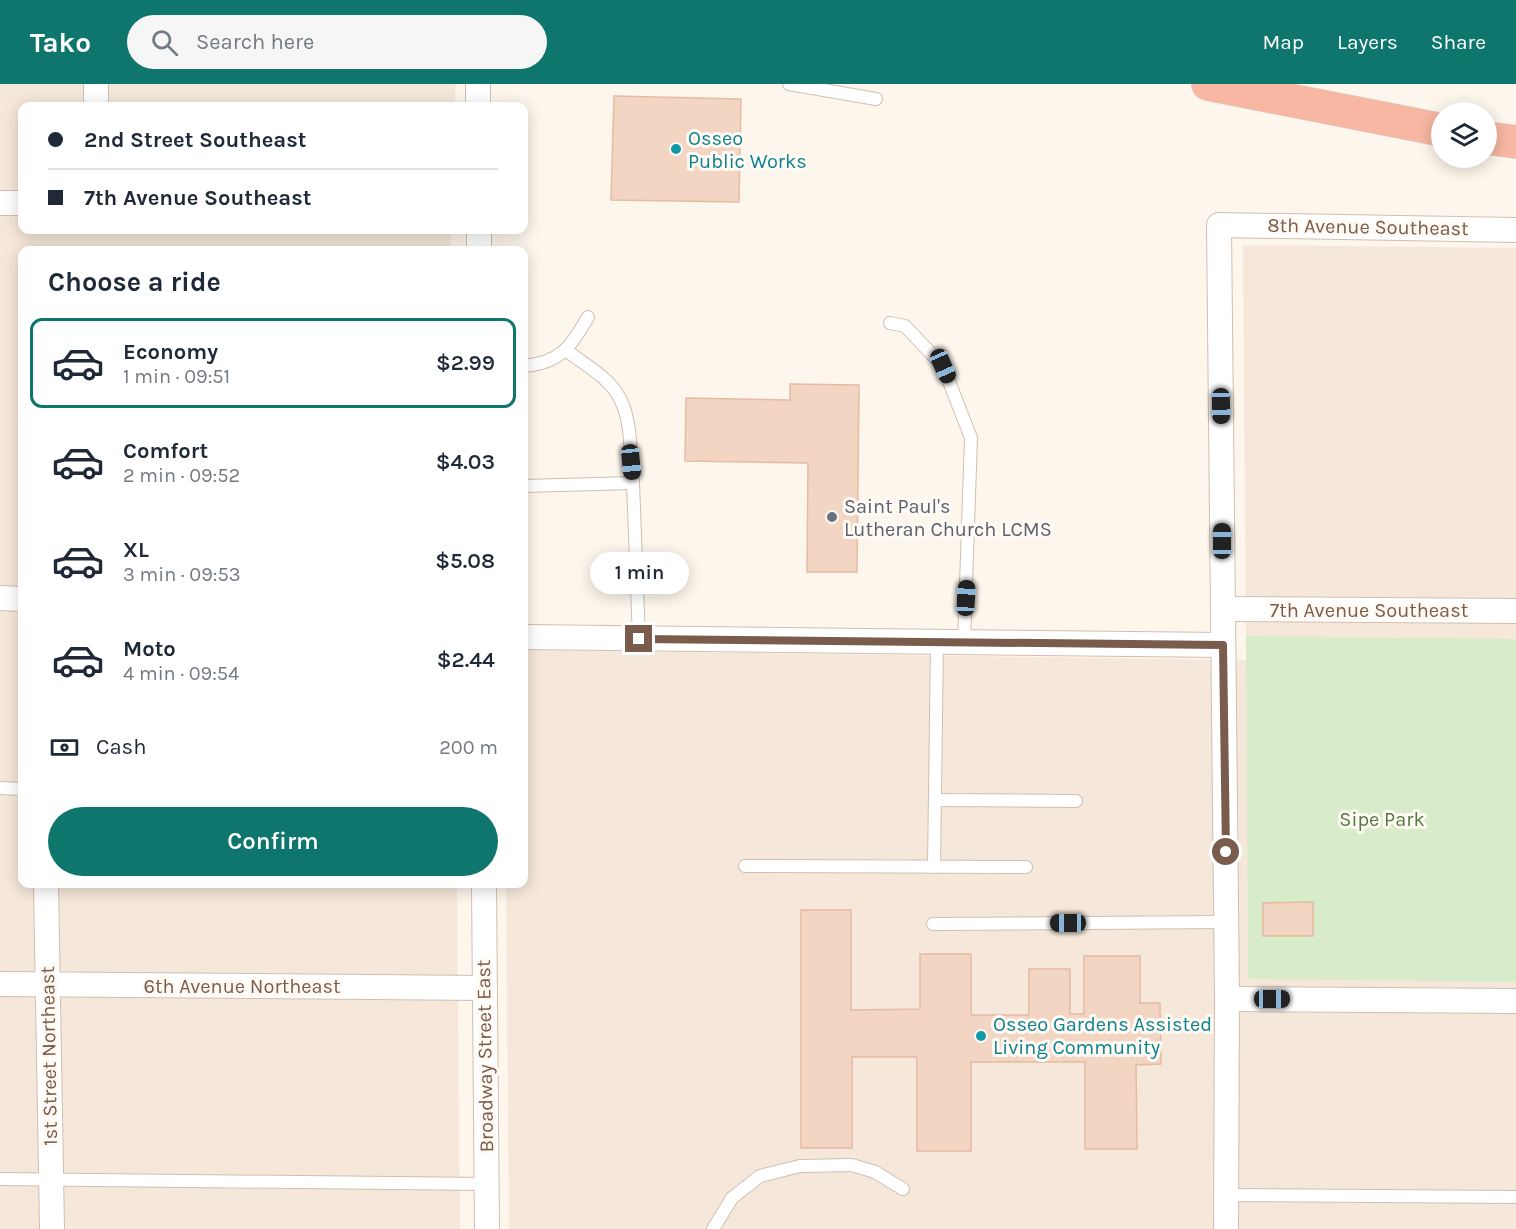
<!DOCTYPE html>
<meta charset="utf-8">
<style>
:root{--surface:#fff;--page:#f6f6f7;--text:#1f2937;--muted:#747a83;--line:#e0e1e3;--accent:#0f766e}
body{margin:0;font-family:Karla,sans-serif;background:var(--page);color:var(--text);height:100vh;display:flex;flex-direction:column;font-size:22px;white-space:nowrap}
*{box-sizing:border-box;margin:0}
p{font-size:20px;color:var(--muted)}
.icon{flex:none;width:33px;height:33px;fill:none;stroke:currentColor;stroke-width:2;stroke-linecap:round;stroke-linejoin:round}
.map{position:relative;flex:1;overflow:hidden}
.side{position:absolute;left:18px;top:162px;width:510px;height:642px;display:flex;flex-direction:column;background:var(--surface);border-radius:12px;box-shadow:0 3px 15px #0003}
.side>*{flex:none}
.banner{position:absolute;left:18px;top:18px;width:510px;height:132px;border-radius:12px;box-shadow:0 3px 15px #0003;display:grid;align-content:center;height:132px;padding:0 30px;background:var(--surface)}
.controls{position:absolute;left:1431px;top:18px;display:grid;gap:12px}
.controls a{display:grid;place-items:center;width:66px;height:66px;border-radius:50%;background:var(--surface);box-shadow:0 3px 15px #0003;font-size:30px}
.end{position:absolute;width:27px;height:27px;margin:-14px;border:8px solid #7a5c4d;background:#fff;box-shadow:0 0 0 3px #fff}
.from{border-radius:50%}
.bubble{position:absolute;height:42px;border-radius:21px;background:var(--surface);box-shadow:0 3px 15px #0003;font-size:20px;font-weight:600;line-height:42px;text-align:center}
.car{position:absolute;width:18px;height:36px;margin:-18px -9px;border-radius:8px;box-shadow:0 0 4px 2px #0007;background:linear-gradient(#222 24%,#8ab4d8 0 40%,#222 0 76%,#8ab4d8 0 86%,#222 0)}
.banner b{display:flex;align-items:center;gap:21px;height:57px;font-size:22px}
.banner b+b{border-top:2px solid var(--line)}
.banner i{width:15px;height:15px;background:var(--text)}
ul{padding:0;list-style:none}
li{display:flex;align-items:center;gap:18px;height:90px;margin:0 12px 9px;padding:0 18px;border:3px solid transparent;border-radius:12px}
li div{flex:1}
li b{display:block;font-size:22px}
li em{font-style:normal;font-weight:600}
li.on{border-color:var(--accent)}
li>.icon{width:54px;height:54px;stroke-width:1.5}
h2{padding:0 30px;font-size:27px;line-height:72px}
.pay{display:flex;align-items:center;gap:15px;height:66px;padding:0 30px;font-size:22px}
.pay p{margin-inline-start:auto}
.button{display:flex;gap:12px;margin-top:auto;padding:12px 30px}
.button a{flex:1;height:69px;border-radius:36px;background:var(--accent);color:#fff;font-size:24px;font-weight:600;line-height:69px;text-align:center}
header{display:flex;align-items:center;gap:36px;box-sizing:border-box;height:84px;padding:0 30px;background:var(--accent);color:#fff}
header strong{font-size:28px}
nav{display:flex;gap:33px;margin-inline-start:auto;font-size:21px}
.search{width:420px;height:54px;background:var(--page);display:flex;align-items:center;gap:15px;box-sizing:border-box;padding:0 21px;border-radius:33px;color:var(--muted);font-size:22px}
.map>svg:first-child{display:block}
</style>
<header>
<strong>Tako</strong>
<div class="search"><svg class="icon" aria-label="search" viewBox="0 0 24 24"><circle cx="10" cy="10" r="6"/><path d="M15 15l6 6"/></svg>Search here</div>
<nav><a>Map</a><a>Layers</a><a>Share</a></nav>
</header>
<div class="map">
<svg width="1516" height="1145" viewBox="0 0 1516 1145">
<rect width="100%" height="100%" fill="#fdf6ec"/>
<g fill="#f5e8da">
<path d="M0,0H456L454,22H22V146H451V166H22V800H457L460,1145H0Z"/>
<path d="M1243,161L1516,164V1145H509L506,800H524V566L1246,576Z"/>
</g>
<path fill="#d8ecc9" d="M1246,552L1516,555V898L1248,895Z"/>
<g fill="#f3d5c3" stroke="#e6bba3" stroke-width="1.5">
<path d="M614,12L741,15L739,118L611,116Z"/>
<path d="M790,300L859,301L857,488H807L808,379L685,377L686,314L790,316Z"/>
<path d="M1313,818V852H1263V819Z"/>
<path d="M801,826H851V926L920,925V870H971V931H1029V885H1070V930H1084V872H1140V919H1160L1161,980L1136,981L1137,1065H1085V978H971V1067H917V973H852V1064H801Z"/>
</g>
<g fill="none" stroke-linecap="round" stroke-linejoin="round">
<defs>
<g id="lane">
<path d="M789,0L876,15"/>
<path d="M890,239L905,242L943,282L971,354L964,558"/>
<path d="M524,282C560,279 571,263 588,233"/>
<path d="M633,399L639,555"/>
<path d="M524,402L633,399C630,372 633,332 616,308C605,291 582,279 566,266"/>
<path d="M0,704L22,705"/>
<path d="M935,716L1076,717"/>
<path d="M745,782L1026,783"/>
<path d="M934,783L937,558"/>
<path d="M933,840L1226,838"/>
<path d="M0,1095L487,1100"/>
<path d="M1226,1111L1516,1113"/>
<path d="M713,1145L732,1114L760,1092L800,1082L852,1081L875,1088L903,1105"/>
</g>
<g id="street">
<path d="M478,0V22"/>
<path d="M96,22V0"/>
<path d="M0,119H22"/>
<path d="M479,146V166"/>
<path d="M0,514L22,515"/>
<path d="M1223,525L1516,527"/>
<path d="M524,553L1223,561"/>
<path d="M46,800L52,1145"/>
<path d="M484,800L487,1145"/>
<path d="M0,900L485,904"/>
<path d="M1227,915L1516,917"/>
<path d="M1226,1145L1227,915L1219,141L1516,146"/>
</g>
<g id="highway">
<path d="M1208,0L1442,46"/>
<path d="M1486,54L1516,58"/>
</g>
</defs>
<use href="#lane" stroke="#d1beb0" stroke-width="14"/>
<use href="#street" stroke="#d1beb0" stroke-width="26"/>
<use href="#highway" stroke="#dad1cd" stroke-width="34"/>
<use href="#lane" stroke="#fff" stroke-width="12"/>
<use href="#street" stroke="#fff" stroke-width="24"/>
<use href="#highway" stroke="#f7b7a3" stroke-width="33"/>
</g>
<g fill="none" stroke-linecap="round" stroke-linejoin="round">
<path stroke="#7a5c4d" stroke-width="8" d="M639,555L1223,561L1226,768"/>
</g>
<g fill="#0f9aa8" stroke="#fffaf3" stroke-width="2">
<circle cx="676" cy="65" r="6"/>
<circle cx="981" cy="952" r="6"/>
</g>
<circle fill="#6b7280" stroke="#fffaf3" stroke-width="2" cx="832" cy="433" r="6"/>
<g text-anchor="middle" dominant-baseline="central" stroke-width="6" stroke-linejoin="round" paint-order="stroke">
<g font-size="20" fill="#0d838f" stroke="#fffaf3" text-anchor="start">
<text x="688" y="54">Osseo<tspan x="688" dy="23">Public Works</tspan></text>
<text x="993" y="940">Osseo Gardens Assisted<tspan x="993" dy="23">Living Community</tspan></text>
</g>
<g font-size="20" fill="#7a5c4d" stroke="#fffaf3">
<text transform="translate(1368 143) rotate(1)">8th Avenue Southeast</text>
<text x="1369" y="526">7th Avenue Southeast</text>
<text x="242" y="902">6th Avenue Northeast</text>
<text transform="translate(49 972) rotate(-91)">1st Street Northeast</text>
<text transform="translate(485 972) rotate(-91)">Broadway Street East</text>
</g>
<g font-size="20" fill="#5b616d" stroke="#fffaf3" text-anchor="start">
<text x="844" y="422">Saint Paul's<tspan x="844" dy="23">Lutheran Church LCMS</tspan></text>
</g>
<g font-size="20" fill="#537a41" stroke="#fffaf3">
<text x="1382" y="735">Sipe Park</text>
</g>
</g>
</svg>
<div class="controls">
<a><svg class="icon" aria-label="layers" viewBox="0 0 24 24"><path d="M12 4l9 5-9 5-9-5zM3 14l9 5 9-5"/></svg></a>
</div>
<i class="end from" style="left:1226px;top:768px"></i>
<i class="end" style="left:639px;top:555px"></i>
<div class="bubble" style="left:590px;top:468px;width:99px">1 min</div>
<i class="car" style="left:943px;top:282px;rotate:156deg"></i>
<i class="car" style="left:1221px;top:322px;rotate:179deg"></i>
<i class="car" style="left:631px;top:378px;rotate:174deg"></i>
<i class="car" style="left:1222px;top:457px;rotate:0deg"></i>
<i class="car" style="left:966px;top:514px;rotate:3deg"></i>
<i class="car" style="left:1068px;top:839px;rotate:270deg"></i>
<i class="car" style="left:1272px;top:915px;rotate:90deg"></i>
<div class="banner">
<b><i class="from"></i>2nd Street Southeast</b>
<b><i></i>7th Avenue Southeast</b>
</div>
<section class="side">
<h2>Choose a ride</h2>
<ul>
<li class="on"><svg class="icon" aria-label="car" viewBox="0 0 24 24"><path d="M5 17H2v-5l4-1 3-4h7l3 4 3 1v5h-3M9 17h6M6 11h13"/><circle cx="7" cy="17" r="2"/><circle cx="17" cy="17" r="2"/></svg><div><b>Economy</b><p>1 min · 09:51</p></div><em>$2.99</em></li>
<li><svg class="icon" aria-label="car" viewBox="0 0 24 24"><path d="M5 17H2v-5l4-1 3-4h7l3 4 3 1v5h-3M9 17h6M6 11h13"/><circle cx="7" cy="17" r="2"/><circle cx="17" cy="17" r="2"/></svg><div><b>Comfort</b><p>2 min · 09:52</p></div><em>$4.03</em></li>
<li><svg class="icon" aria-label="car" viewBox="0 0 24 24"><path d="M5 17H2v-5l4-1 3-4h7l3 4 3 1v5h-3M9 17h6M6 11h13"/><circle cx="7" cy="17" r="2"/><circle cx="17" cy="17" r="2"/></svg><div><b>XL</b><p>3 min · 09:53</p></div><em>$5.08</em></li>
<li><svg class="icon" aria-label="car" viewBox="0 0 24 24"><path d="M5 17H2v-5l4-1 3-4h7l3 4 3 1v5h-3M9 17h6M6 11h13"/><circle cx="7" cy="17" r="2"/><circle cx="17" cy="17" r="2"/></svg><div><b>Moto</b><p>4 min · 09:54</p></div><em>$2.44</em></li>
</ul>
<div class="pay"><svg class="icon" aria-label="cash" viewBox="0 0 24 24"><path d="M3 7h18v10H3z"/><circle cx="12" cy="12" r="2"/></svg>Cash<p>200 m</p></div>
<div class="button"><a>Confirm</a></div>
</section>
</div>
